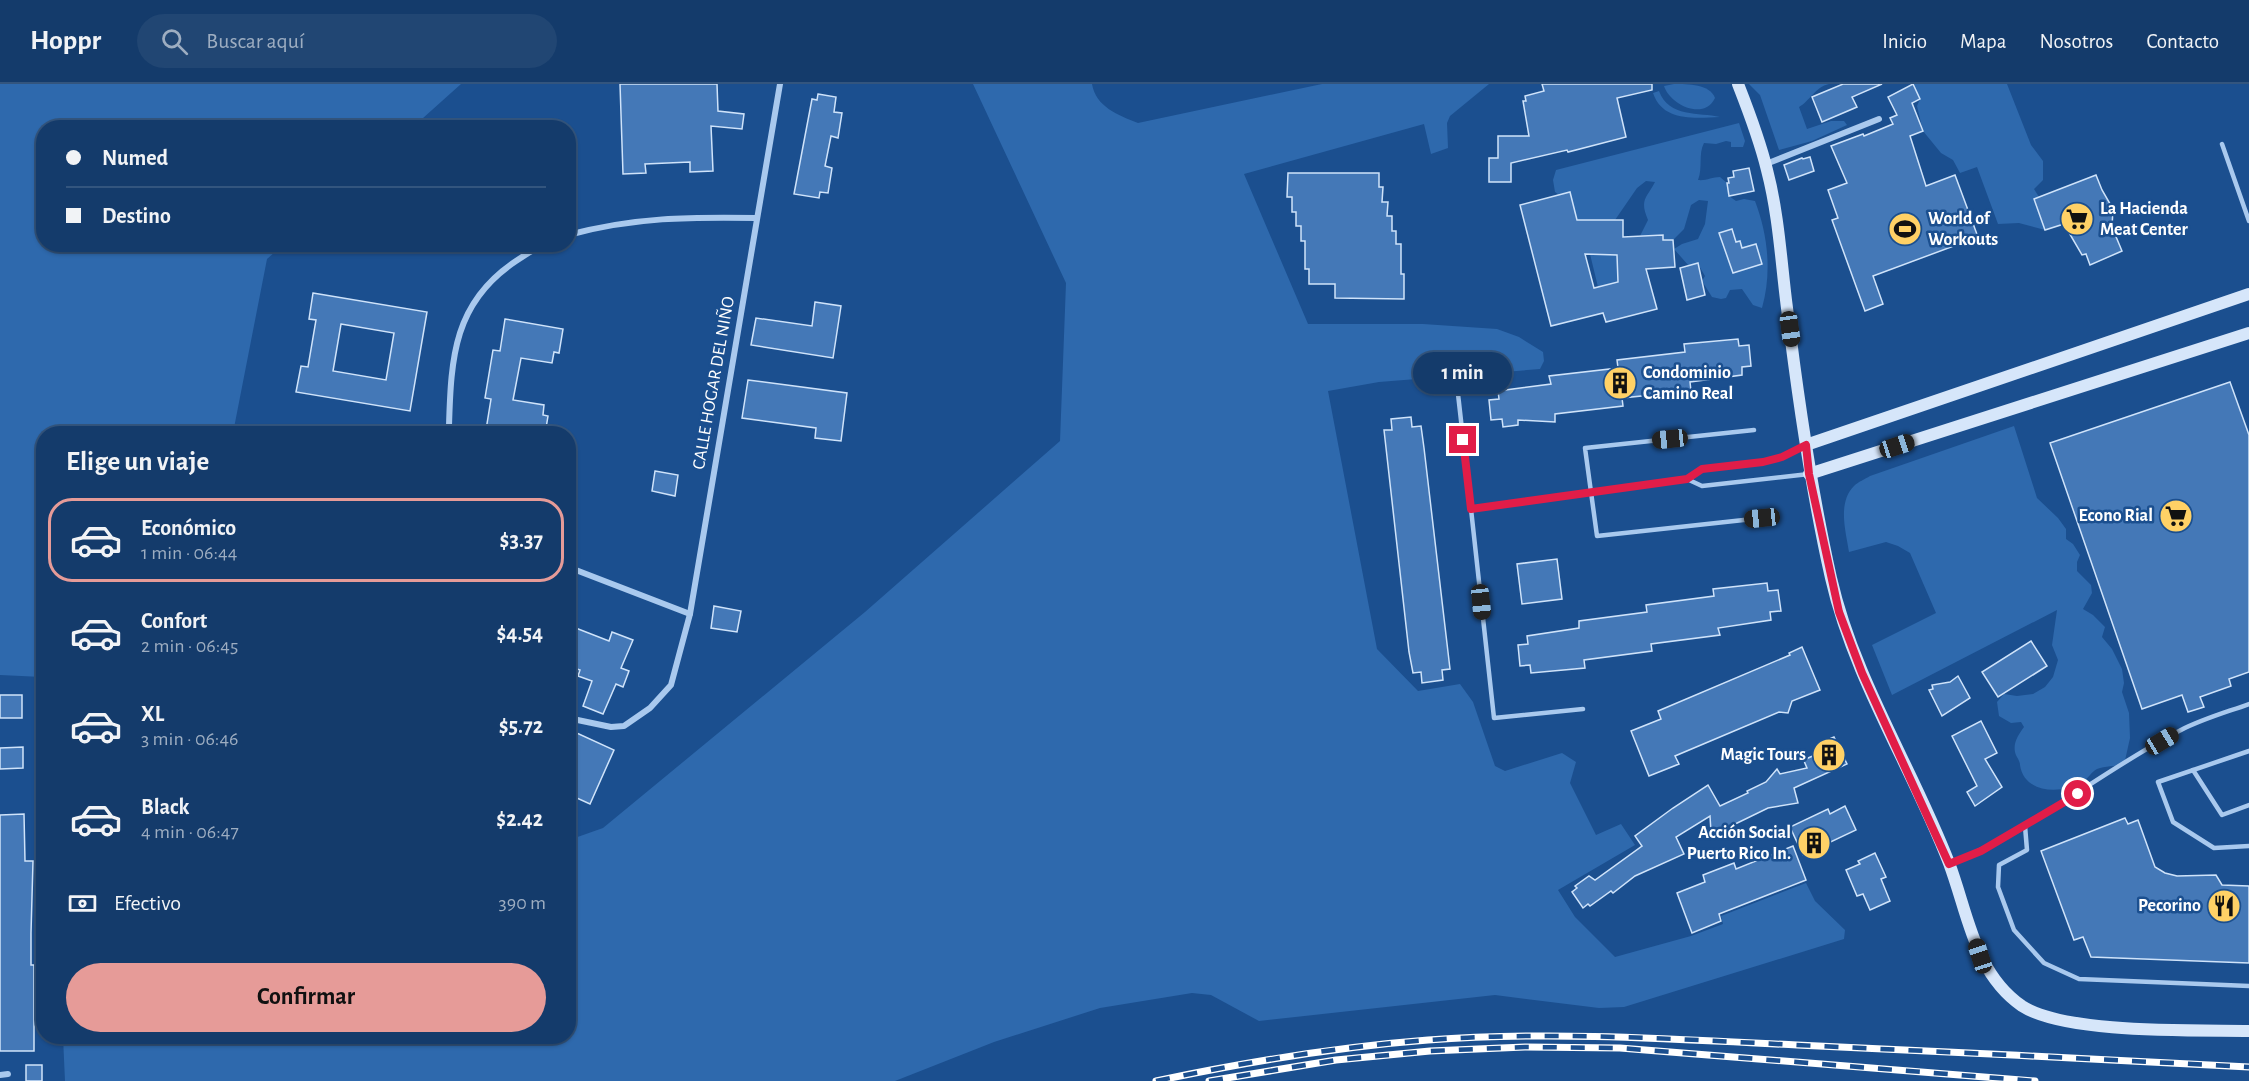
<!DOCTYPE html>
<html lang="es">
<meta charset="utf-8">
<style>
:root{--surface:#143b6b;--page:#214673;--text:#f1f3f6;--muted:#9dadc1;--line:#33557e;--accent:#e69b98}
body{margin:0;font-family:"Alegreya Sans",sans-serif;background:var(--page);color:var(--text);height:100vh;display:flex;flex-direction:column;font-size:22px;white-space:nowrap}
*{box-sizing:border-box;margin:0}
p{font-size:20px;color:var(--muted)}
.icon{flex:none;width:33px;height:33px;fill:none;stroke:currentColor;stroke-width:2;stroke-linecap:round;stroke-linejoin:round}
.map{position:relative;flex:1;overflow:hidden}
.drawer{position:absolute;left:36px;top:342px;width:540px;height:618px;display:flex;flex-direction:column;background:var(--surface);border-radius:24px;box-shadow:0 2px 4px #0004,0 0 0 2px var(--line)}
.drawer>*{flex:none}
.hud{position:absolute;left:36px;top:36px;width:540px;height:132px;border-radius:24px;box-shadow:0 2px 4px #0004,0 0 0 2px var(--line);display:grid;align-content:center;height:132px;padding:0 30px;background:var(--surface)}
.end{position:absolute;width:27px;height:27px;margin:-14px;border:8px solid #e11d48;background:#fff;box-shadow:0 0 0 3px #fff}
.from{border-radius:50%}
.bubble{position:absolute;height:42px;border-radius:21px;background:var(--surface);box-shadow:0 2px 4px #0004,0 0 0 2px var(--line);font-size:20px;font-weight:700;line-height:42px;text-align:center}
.car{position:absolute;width:18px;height:36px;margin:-18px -9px;border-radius:8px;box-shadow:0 0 4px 2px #0007;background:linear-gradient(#222 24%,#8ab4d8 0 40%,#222 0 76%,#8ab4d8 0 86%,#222 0)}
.hud b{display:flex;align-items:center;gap:21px;height:57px;font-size:22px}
.hud b+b{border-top:2px solid var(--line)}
.hud i{width:15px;height:15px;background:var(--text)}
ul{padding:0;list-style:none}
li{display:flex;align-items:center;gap:18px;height:84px;margin:0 12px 9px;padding:0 18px;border:3px solid transparent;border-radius:24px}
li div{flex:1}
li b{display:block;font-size:22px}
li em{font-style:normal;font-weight:700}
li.selected{border-color:var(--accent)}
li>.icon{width:54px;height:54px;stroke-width:1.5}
h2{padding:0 30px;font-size:27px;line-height:72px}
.pay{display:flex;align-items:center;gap:15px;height:66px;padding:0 30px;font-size:22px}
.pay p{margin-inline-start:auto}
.cta{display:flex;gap:12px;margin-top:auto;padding:12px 30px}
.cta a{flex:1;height:69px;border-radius:36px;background:var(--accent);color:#111;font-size:24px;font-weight:700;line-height:69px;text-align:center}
header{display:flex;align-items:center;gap:36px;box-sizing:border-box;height:84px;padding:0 30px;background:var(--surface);border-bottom:2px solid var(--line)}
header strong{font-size:28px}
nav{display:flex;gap:33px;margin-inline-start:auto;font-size:21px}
.search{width:420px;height:54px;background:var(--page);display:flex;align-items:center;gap:15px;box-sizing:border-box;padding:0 21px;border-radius:33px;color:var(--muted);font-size:22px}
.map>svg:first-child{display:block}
</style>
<header>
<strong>Hoppr</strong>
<div class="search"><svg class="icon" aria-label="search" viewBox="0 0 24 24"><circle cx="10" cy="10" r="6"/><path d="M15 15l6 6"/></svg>Buscar aquí</div>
<nav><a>Inicio</a><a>Mapa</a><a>Nosotros</a><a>Contacto</a></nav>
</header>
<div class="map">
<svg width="2249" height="997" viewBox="0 0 2249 997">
<rect width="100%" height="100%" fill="#1b4f8f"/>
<g fill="#2e69ad">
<path d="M0,0H461L413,43L44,44V160L283,161L267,175L233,349L44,350L43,609L42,593L0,591Z"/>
<path d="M973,0H1092C1096,23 1118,31 1138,39L1322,0H1489L1450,32L1447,39L1448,64L1431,70L1424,40L1244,90L1308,240H1423L1497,245L1519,253L1543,268L1544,277L1540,285L1379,298L1328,307L1377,565L1418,607L1460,600L1473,618L1495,682L1505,687L1562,669L1576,678L1570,699L1596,751L1621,740L1635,761L1558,806L1575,833L1615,873L1691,852L1723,840L1721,832L1806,799L1815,817L1845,846L1844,855L1624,923L1599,924L1495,911L1259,937L1211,911L1192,909L1100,924L994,958L895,997H65L63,953L568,952L569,756L603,744L865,528L1060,357L1066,199Z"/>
<path d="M1674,0C1688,0 1710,0 1715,14C1704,37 1670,21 1664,2Z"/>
<path d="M1749,0H1829C1815,3 1810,17 1799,23L1807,45L1831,37H1844L1847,41L1812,57L1779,66L1760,11Z"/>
<path d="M1913,0H2007L2031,61L2043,77V96L2034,105L2039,113L2034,116L2045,146L2019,139L1998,140L1977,83L1960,89L1953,76L1941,69L1923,47L1917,22L1920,15Z"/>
<path d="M1659,7C1669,34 1699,28 1720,33C1694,34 1663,38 1653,9Z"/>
<path d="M1739,39L1745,57L1743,63H1731V58L1726,57L1716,60L1704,59C1698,70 1703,84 1698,96C1706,97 1712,93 1720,93L1727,99L1729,112L1736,117L1744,115L1755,117C1768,151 1772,189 1762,224L1753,221L1742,205L1730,206L1726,214L1721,215L1712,213L1702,197L1705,192L1698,180L1689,182L1674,165L1682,160L1698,155L1705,140L1708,117L1699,116L1691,121L1684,145L1673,156H1663V151H1652L1641,168L1640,152L1648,136C1639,115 1647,114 1655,98L1646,97L1637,104L1615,136H1598V159H1583L1570,108L1558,110L1555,108L1553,96L1556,86Z"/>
<path d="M1590,170L1617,171V177L1631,197L1598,203Z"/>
<path d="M2014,342L2037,414L2058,434L2066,445V455L2073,460L2080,471L2077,478V487L2091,501L2092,509L2083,525L2093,531L2105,543L2102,553L2112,565L2122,585L2124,599L2122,608L2129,629L2130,654L2124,681C2115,682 2105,682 2097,685C2091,688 2089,694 2083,697C2063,711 2024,710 2020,681C2020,676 2016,673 2015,668C2013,658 2019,650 2024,643L2021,638L2011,639L1999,632L1997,618L2004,610L2017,612L2033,610L2045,603L2053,593L2058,576L2052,561L2057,526L1892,611L1872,561L1936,529L1910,469L1898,462L1886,458L1849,468C1846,448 1837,419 1854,402C1858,398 1865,395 1870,392Z"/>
</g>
<g fill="#4478b7" stroke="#cfe3fa" stroke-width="1.5" fill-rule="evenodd">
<path d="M620,0H717L718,27L744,30L742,45L711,42L713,87L690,88V78L645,80L646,89L623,90Z"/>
<path d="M1542,0H1652V6L1617,14L1626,53L1568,68L1567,66L1511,79V98H1489V74H1498V52H1529L1523,17H1526L1525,12L1544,7Z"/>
<path d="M1843,0H1882L1852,13L1857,23L1822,38L1812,13Z"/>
<path d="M1913,0L1920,15L1912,19L1923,47L1910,52L1926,102L1955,91L1978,153L1873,192L1883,220L1865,227L1832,136L1838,134L1828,106L1847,99L1831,62L1863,50L1864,52L1893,40L1890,34L1897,31L1888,13Z"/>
<path d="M818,10L836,13L834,28L842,29L838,54L831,52L825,82L832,84L828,109L820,108L819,114L794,110L812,15L817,16Z"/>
<path d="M1810,73L1814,87L1789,96L1784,81L1802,74L1803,75Z"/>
<path d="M1749,84L1754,107L1729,112L1727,99H1729L1728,94L1734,93L1733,87Z"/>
<path d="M1288,89H1379V103H1383L1382,118H1388L1387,132H1392V147H1396V160H1401V190H1404V215L1335,214V200H1309V185H1305V157H1301V142H1296V128H1292V113H1287Z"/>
<path d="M2096,91L2102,106L2113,125L2112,143L2122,167L2090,181L2086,170L2082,171L2064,140L2045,146L2034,115Z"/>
<path d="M1570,108L1577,136H1623V153L1663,151V156H1673L1675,183L1646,185L1657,225L1606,238L1603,229L1551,242L1520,121ZM1585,170L1617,171L1618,198L1594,204Z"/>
<path d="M1732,145L1736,158L1740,157L1742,164L1756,160L1762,180L1733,189L1719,149Z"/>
<path d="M1698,179L1705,211L1687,216L1680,184Z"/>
<path d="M313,209L427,228L410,327L296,308L301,282L308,283L316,236L309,235ZM341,240L394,249L386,296L333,287Z"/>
<path d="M815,218L841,222L833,274L751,261L756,234L812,242Z"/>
<path d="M505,235L563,245L559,269L554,268L552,279L521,274L513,316L544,321L543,331L548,332L545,350H505L486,346L491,315L485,314L493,266L500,267Z"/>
<path d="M1738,255L1739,262L1749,261L1751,282L1742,283V291L1690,298L1691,307L1622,314L1623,322L1555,330V338L1518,336V341L1503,343L1502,335L1491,336L1489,316L1499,315L1498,307L1551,300L1549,292L1618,284L1617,276L1685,268L1684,260Z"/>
<path d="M748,296L847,309L841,357L815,354L816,344L742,334Z"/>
<path d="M2230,298L2249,351V588L2229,595L2231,602L2200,613L2204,623L2188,628L2182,611L2142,625L2050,359Z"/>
<path d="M1411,333L1412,343L1421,342L1424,364L1450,585L1442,586L1443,596L1422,599L1421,588L1413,589L1409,568L1384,346H1392L1391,335Z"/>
<path d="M655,387L678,391L675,412L652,407Z"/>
<path d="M1557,475L1562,515L1522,520L1517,480Z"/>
<path d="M1767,499L1768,507L1778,506L1781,527L1770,528L1771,536L1718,544L1720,551L1651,560L1652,567L1584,576L1585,584L1531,589L1530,581L1520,582L1518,561L1528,560L1527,552L1579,544V537L1647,528L1646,521L1714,512L1713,505Z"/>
<path d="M714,522L741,527L737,548L711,544Z"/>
<path d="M568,541L609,557L612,548L633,556L621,584L629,587L623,603L616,600L603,630L583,622L592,597L578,592L580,586L568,582Z"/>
<path d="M2031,557L2047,582L1998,613L1982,588Z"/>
<path d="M1802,563L1820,606L1792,617L1788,629L1779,628L1675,672L1679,680L1649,692L1631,647L1661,635L1658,627L1790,571L1789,569Z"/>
<path d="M1958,592L1970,614L1942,632L1929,606L1933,605L1932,601L1950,598Z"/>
<rect x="0" y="611" width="22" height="23"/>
<path d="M1981,637L1997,669L1985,675L2002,703L1975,722L1967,708L1977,702L1952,652Z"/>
<path d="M568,645L614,666L590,720L568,710Z"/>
<path d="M1834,653L1847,680L1794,704L1798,719L1768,724L1729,743V746L1711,748L1710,732L1676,753L1684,770L1635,792L1613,809L1611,807L1590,822L1588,820L1583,824L1572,808L1577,804L1575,802L1589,792L1595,796L1642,762L1635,752L1673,724L1708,701L1720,722L1748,709L1747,707L1766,698L1777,685L1780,690L1807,684L1804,677L1806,675L1824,667L1820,659Z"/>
<path d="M23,663V684L0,685V664Z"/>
<path d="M1845,722L1856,746L1803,771L1790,743L1828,725L1830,730Z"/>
<path d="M24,730L25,777H33L31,849V881H34V967H0V731Z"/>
<path d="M2125,734L2128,740L2138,736L2155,783L2165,789L2177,792L2216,791L2222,801L2249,802V879L2091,873L2083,853L2074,856L2041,767Z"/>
<path d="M1793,762L1806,796L1719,830L1721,837L1692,849L1677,809L1705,798L1703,791L1734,779L1736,785Z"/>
<path d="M1875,769L1886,793L1881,795L1890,817L1870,826L1863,810L1857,812L1846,786L1860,780L1858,777Z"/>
<rect x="26" y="981" width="16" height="16"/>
</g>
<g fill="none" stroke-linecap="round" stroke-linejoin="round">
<g stroke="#a9c9ee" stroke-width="4.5">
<path d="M2222,60L2249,137"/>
<path d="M1458,310L1471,425"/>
<path d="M1754,346L1585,364L1597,452L1762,434"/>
<path d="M1806,361L1782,373L1763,378L1702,385L1687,395L1702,402L1809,390"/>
<path d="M1583,625L1494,634L1471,425L1687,395"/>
<path d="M2249,667L2158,698L2173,738L2214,764L2249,762"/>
<path d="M2193,686L2222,731L2249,721"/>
<path d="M2025,742L2027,766L1999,781L1998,803L2014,846L2044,879L2079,895L2249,902"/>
<path d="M1951,779C2034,746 2102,686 2181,646C2202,635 2227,628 2249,620"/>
</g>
<g stroke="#a9c9ee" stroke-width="6">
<path d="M1766,80L1879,35"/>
<path d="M568,151C635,133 689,133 757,134"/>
<path d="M451,350L449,342C451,273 454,218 516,177C525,171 534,165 544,160"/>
<path d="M568,483L690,530"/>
<path d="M568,634L611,643L624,642L650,624L671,601L690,530L780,0"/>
<path d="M0,991L8,990"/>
</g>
<g stroke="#d6e6fa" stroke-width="12">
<path d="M1738,0C1749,28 1760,57 1767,86C1779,132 1781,178 1787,224C1798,315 1811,405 1831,494C1854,595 1912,683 1949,779C1968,829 1974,889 2022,922C2065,950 2194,946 2249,947"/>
<path d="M1806,361L2249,210"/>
<path d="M1809,390L2249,249"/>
</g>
<defs>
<g id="rail">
<path d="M1156,997C1246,978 1336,963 1428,956C1551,947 1675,955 1797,961C1948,968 2098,975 2249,983"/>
<path d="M1209,997L1336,976L1430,967L1525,963L1620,964L2035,997"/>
</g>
</defs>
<use href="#rail" stroke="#fff" stroke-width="7"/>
<use href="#rail" stroke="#1b4f8f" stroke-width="4.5" stroke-dasharray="14" stroke-linecap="butt"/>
</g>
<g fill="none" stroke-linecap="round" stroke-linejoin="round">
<path stroke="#e11d48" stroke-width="8" d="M1463,356L1471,425L1687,395L1702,385L1763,378L1782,373L1806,361L1809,390L1839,528L1862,589L1949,780L1981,767L2078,710"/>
</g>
<defs>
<symbol id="supermarket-disc" viewBox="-11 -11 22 22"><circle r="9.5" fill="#ffd166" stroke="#1b4f8f"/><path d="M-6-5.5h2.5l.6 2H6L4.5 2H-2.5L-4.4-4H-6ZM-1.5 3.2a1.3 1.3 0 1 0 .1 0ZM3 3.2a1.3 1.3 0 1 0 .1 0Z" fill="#111"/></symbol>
<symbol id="stadium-disc" viewBox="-11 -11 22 22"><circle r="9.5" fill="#ffd166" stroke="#1b4f8f"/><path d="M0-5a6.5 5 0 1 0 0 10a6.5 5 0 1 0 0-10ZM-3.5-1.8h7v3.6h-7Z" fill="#111"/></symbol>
<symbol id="building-disc" viewBox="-11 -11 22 22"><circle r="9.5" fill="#ffd166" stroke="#1b4f8f"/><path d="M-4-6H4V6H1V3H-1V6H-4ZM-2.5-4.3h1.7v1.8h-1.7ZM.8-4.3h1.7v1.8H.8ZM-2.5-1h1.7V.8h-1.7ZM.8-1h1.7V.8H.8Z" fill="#111"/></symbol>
<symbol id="restaurant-disc" viewBox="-11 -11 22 22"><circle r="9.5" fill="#ffd166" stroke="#1b4f8f"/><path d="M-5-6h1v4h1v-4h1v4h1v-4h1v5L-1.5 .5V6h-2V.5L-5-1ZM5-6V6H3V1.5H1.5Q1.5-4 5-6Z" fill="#111"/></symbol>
</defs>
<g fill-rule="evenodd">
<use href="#supermarket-disc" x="2058" y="116" width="38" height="38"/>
<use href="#stadium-disc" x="1886" y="126" width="38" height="38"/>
<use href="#building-disc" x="1601" y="280" width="38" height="38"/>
<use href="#supermarket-disc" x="2157" y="413" width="38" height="38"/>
<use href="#building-disc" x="1810" y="652" width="38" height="38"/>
<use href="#building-disc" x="1795" y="740" width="38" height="38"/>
<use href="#restaurant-disc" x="2205" y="803" width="38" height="38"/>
</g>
<g text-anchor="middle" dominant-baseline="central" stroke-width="5" stroke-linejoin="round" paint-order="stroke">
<g font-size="18" font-weight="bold" fill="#fff" stroke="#1b4f8f" text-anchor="end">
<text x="2100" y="125" text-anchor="start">La Hacienda<tspan x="2100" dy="21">Meat Center</tspan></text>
<text x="1928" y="135" text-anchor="start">World of<tspan x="1928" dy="21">Workouts</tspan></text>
<text x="1643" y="289" text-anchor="start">Condominio<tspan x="1643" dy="21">Camino Real</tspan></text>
<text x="2153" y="432">Econo Rial</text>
<text x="1806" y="671">Magic Tours</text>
<text x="1791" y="749">Acción Social<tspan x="1791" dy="21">Puerto Rico In.</tspan></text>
<text x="2201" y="822">Pecorino</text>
</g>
<g font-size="18" fill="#fff" stroke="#1b4f8f">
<text transform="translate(714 299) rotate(-80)">CALLE HOGAR DEL NIÑO</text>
</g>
</g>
</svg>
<i class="end from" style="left:2078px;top:710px"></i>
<i class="end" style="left:1463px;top:356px"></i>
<div class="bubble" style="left:1413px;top:268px;width:99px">1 min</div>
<i class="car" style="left:1790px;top:245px;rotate:172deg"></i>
<i class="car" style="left:1670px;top:355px;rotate:264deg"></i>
<i class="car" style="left:1897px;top:362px;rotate:72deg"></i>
<i class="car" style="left:1762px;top:434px;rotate:264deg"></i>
<i class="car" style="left:1481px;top:518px;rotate:174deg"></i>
<i class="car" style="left:2162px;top:657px;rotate:59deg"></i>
<i class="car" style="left:1980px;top:872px;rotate:342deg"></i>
<div class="hud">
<b><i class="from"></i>Numed</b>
<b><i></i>Destino</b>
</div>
<section class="drawer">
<h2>Elige un viaje</h2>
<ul>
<li class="selected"><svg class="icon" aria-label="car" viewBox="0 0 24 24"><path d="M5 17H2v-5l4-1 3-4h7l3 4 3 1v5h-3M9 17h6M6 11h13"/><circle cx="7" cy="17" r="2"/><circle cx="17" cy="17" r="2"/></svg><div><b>Económico</b><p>1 min · 06:44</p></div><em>$3.37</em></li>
<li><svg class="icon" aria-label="car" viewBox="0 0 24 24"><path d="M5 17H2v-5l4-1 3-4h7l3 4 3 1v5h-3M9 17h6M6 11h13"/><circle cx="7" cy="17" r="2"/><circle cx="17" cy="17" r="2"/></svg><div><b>Confort</b><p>2 min · 06:45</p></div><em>$4.54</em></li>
<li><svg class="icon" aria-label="car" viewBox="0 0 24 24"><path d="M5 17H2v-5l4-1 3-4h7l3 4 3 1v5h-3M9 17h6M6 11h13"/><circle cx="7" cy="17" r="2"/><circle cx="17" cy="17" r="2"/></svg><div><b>XL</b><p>3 min · 06:46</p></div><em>$5.72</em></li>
<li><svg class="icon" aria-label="car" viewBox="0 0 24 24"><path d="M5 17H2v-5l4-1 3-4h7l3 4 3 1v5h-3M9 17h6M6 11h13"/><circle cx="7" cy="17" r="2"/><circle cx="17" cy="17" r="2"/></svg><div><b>Black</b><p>4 min · 06:47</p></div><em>$2.42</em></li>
</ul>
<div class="pay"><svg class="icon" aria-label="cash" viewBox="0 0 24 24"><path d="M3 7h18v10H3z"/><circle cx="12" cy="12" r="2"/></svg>Efectivo<p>390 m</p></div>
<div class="cta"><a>Confirmar</a></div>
</section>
</div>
